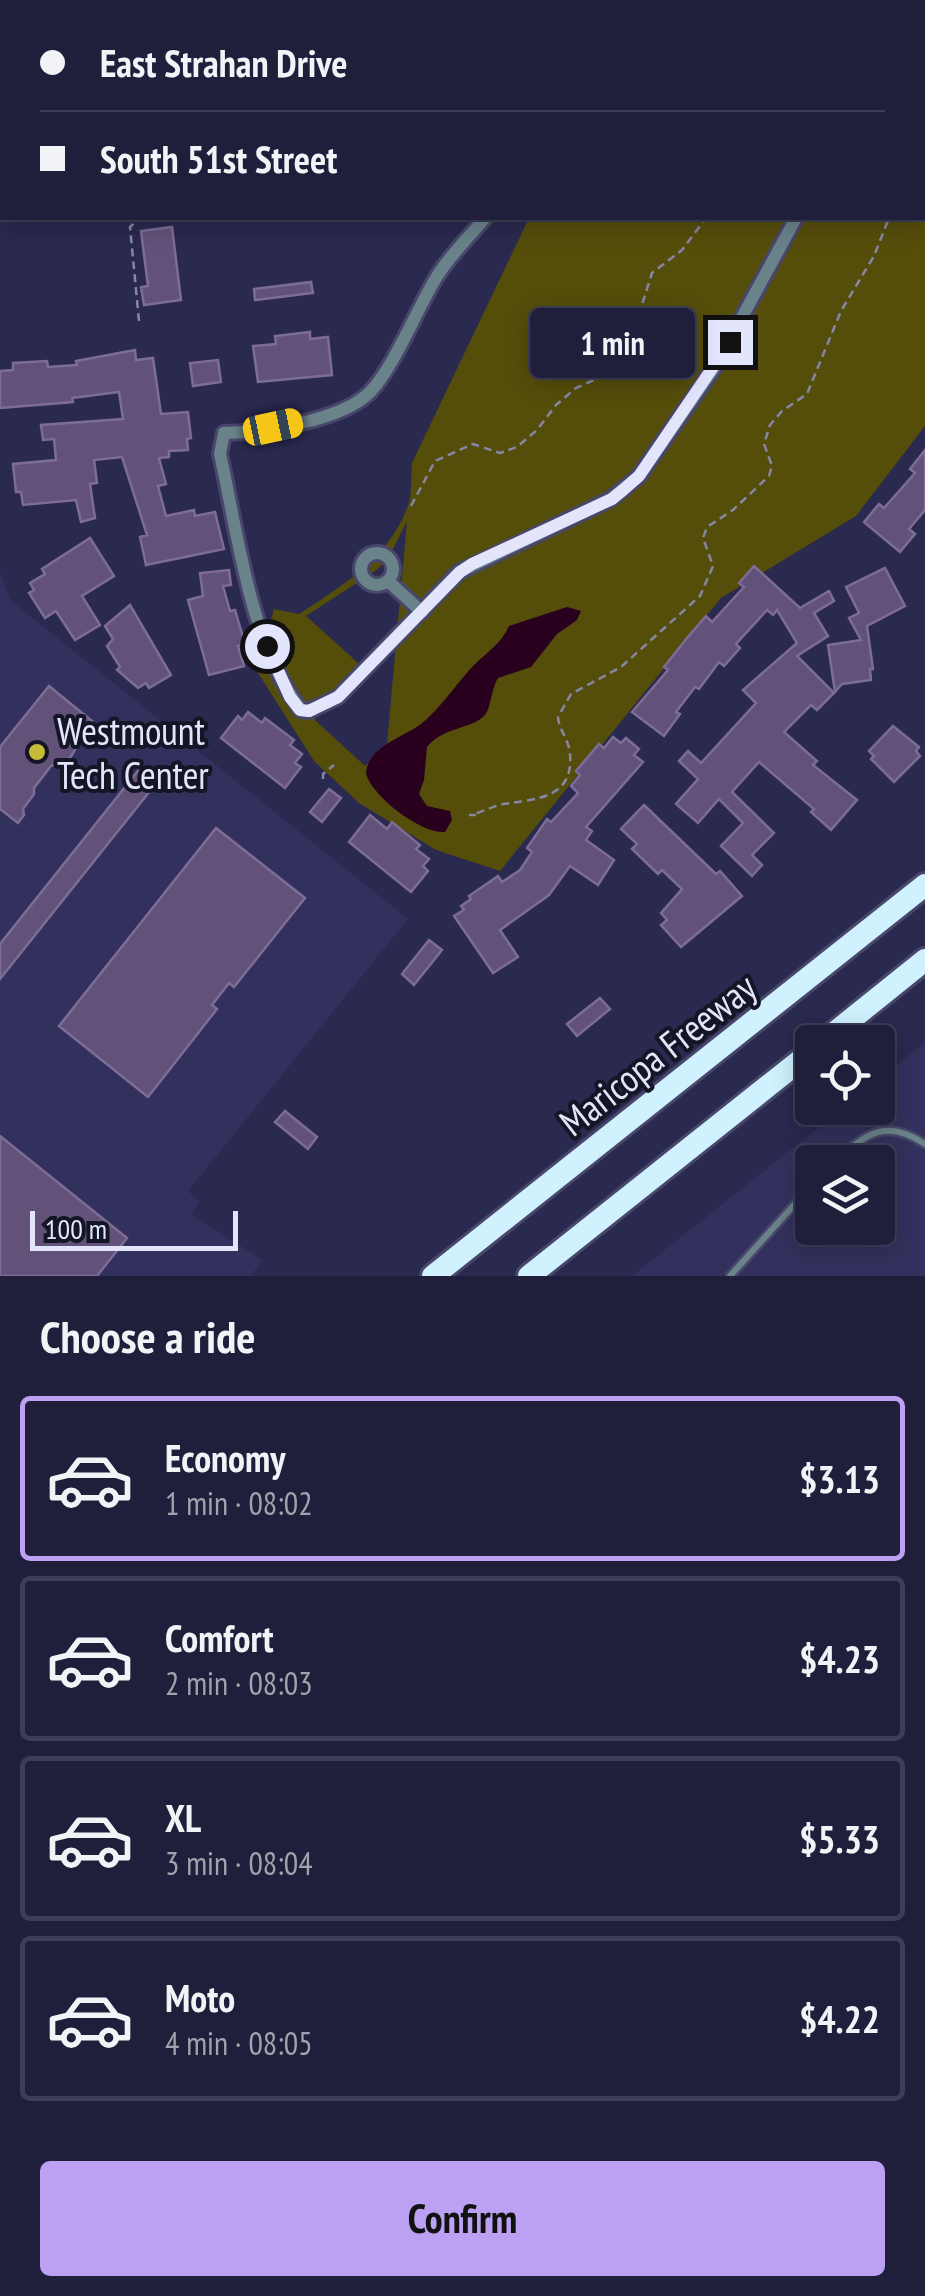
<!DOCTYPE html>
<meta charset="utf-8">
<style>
:root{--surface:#201f3b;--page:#2d2c46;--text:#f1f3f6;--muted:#a2a2af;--line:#3d3d55;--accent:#bca0f2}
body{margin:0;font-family:"PT Sans Narrow",sans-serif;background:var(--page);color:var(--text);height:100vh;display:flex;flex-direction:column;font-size:38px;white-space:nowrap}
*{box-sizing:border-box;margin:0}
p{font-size:32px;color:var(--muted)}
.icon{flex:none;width:55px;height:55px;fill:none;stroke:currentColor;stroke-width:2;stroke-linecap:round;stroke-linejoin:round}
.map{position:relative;height:1276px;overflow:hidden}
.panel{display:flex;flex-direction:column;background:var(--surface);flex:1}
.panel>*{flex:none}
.guide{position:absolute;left:0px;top:0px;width:925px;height:220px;box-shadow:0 5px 25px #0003,0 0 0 2px var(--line);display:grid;align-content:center;height:220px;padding:0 40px;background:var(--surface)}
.buttons{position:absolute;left:795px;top:1025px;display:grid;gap:20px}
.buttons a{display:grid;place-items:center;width:100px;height:100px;border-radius:10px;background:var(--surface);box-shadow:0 5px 25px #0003,0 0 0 2px var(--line);font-size:50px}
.scale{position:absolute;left:30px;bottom:25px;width:208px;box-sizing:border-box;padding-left:10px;border:5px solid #e3e5fd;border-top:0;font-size:28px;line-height:35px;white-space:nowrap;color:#e3e5fd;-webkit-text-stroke:8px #141525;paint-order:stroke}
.end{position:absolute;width:45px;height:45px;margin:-22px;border:12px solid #e3e5fd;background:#111;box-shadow:0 0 0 5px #111}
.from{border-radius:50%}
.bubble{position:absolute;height:70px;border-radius:10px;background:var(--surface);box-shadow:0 5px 25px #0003,0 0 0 2px var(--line);font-size:32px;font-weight:700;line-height:70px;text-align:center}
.car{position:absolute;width:30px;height:60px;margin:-30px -15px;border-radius:12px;box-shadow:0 0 8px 2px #0007;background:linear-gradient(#f5c518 24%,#345 0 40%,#f5c518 0 76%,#345 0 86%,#f5c518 0)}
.guide b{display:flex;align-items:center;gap:35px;height:95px;font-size:38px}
.guide b+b{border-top:2px solid var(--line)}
.guide i{width:25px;height:25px;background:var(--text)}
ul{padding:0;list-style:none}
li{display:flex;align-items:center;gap:30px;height:165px;margin:0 20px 15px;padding:0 20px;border:5px solid var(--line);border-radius:10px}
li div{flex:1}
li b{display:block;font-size:38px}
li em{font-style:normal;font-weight:700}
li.on{border-color:var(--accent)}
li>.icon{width:90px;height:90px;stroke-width:1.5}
h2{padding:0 40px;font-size:45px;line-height:120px}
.primary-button{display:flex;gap:20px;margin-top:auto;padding:20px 40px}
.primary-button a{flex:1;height:115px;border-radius:10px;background:var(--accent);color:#111;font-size:40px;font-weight:700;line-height:115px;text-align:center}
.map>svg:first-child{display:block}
</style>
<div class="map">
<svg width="925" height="1276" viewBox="0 0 925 1276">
<rect width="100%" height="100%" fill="#2a294f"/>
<g fill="#32315d" fill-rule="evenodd">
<path d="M0,572L10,600L408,919L188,1191L200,1201L191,1214L262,1260L251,1276H0Z"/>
<path d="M925,1042V1276H632L843,1108H878V1080ZM812,1162H878V1228H812Z"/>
</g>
<path fill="#554d0a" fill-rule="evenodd" d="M549,0H925V426L856,516L721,598L500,871L436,850L359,803L314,761L258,673L274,609L299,614C344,585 391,556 409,503C412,491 411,475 412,463L529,218H922V2ZM407,521L387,744L365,766L316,721L313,709L366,670L306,616L378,569L389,557Z"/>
<path fill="#29001d" d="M567,607L581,611L577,620L557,634L531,667L498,678C491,689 491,710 484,716C471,729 443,727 427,747L424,780L419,794L427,806L450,811L452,820L445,832C421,834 373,797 366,774C367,747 402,738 421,724C441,708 456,684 473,666C487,652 501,644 509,626Z"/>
<g fill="#62527a" stroke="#7d6c96" stroke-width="2.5">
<path d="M172,227L181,300L144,305L141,287L148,286L141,231Z"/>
<path d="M311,282L313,293L255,300L254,289Z"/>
<path d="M310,332V339L328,337L332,375L258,382L253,346L276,344L275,336Z"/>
<path d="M135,350L136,360L153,358L161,414L188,412L191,438L187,439L188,450L169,451V457L159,458L166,484L158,486L166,516L194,510L195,516L215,512L224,549L146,565L140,537L147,535L122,457L94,460L97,483L90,484L95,518L81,522L76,500L23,505L21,492H16L13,464L56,460L54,439L43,440L41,425L123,419L119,392L72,398L73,402L0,408V371L13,370V363L47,361L48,367L77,365L76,361Z"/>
<path d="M218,360L221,382L193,386L190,363Z"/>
<path d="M925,450V510L909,529L915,534L900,552L864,522L879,504L884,508L915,473L910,469Z"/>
<path d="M90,538L114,576L82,596L100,625L75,640L56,611L45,618L29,593L34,590L30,583L45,574L42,569Z"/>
<path d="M754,566L800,608L829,591L834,601L814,613L828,636L797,656L834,693L817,710L811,705L784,732L817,761L813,765L857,800L831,830L811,812L814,809L759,762L732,792L774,833L752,855L762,865L752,876L721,846L743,823L719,799L698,823L676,804L698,779L679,761L688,751L701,763L756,703L743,690L797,643L777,610L773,615L767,610L736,644L740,648L724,666L719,662L699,689L695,687L676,712L680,714L664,736L632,712L668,670L664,667L687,638L706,616L712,622L744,587L739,583Z"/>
<path d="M885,568L905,606L867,626L873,669H870L871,680L842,684L835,692L828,645L861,640L849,618L859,613L846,587Z"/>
<path d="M229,570L231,585L223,586L230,611L235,610L245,644L238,646L244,666L209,675L188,600L203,596L200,573Z"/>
<path d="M130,605L171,675L149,688L146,683L138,688L117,670L120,667L107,646L113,639L105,626Z"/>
<path d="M49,686L92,721L70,758L51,766L34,788V794L23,809L24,815L18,823L0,809V747Z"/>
<path d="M248,712L262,723L265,718L294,740L290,745L302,754L295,763L301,767L285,788L221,738L238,716L242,720Z"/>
<path d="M893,726L919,747L916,751L920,756L894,782L871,759L874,756L869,751Z"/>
<path d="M613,737L621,743L626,738L639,749L634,755L643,762L586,827L592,831L586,840L614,860L598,885L570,866L549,895L500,930L518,957L493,973L454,916L464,910L461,906L471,899L469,896L498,876L502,882L520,870L532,852L527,848L547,819L551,822L578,793L571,786L580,775L576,771L599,744L604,748Z"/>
<path d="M141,767L158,781L0,979V944Z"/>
<path d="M329,789L341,798L322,822L310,812Z"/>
<path d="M644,805L716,874L720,871L742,896L681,947L661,925L667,920L661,913L682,889L662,870L658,874L632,849L637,844L621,829Z"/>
<path d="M370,815L387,829L392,822L420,845L416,849L429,859L423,866L428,871L411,892L349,842Z"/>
<path d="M216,828L305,898L234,987L229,983L212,1005L217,1009L148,1097L59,1026Z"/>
<path d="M429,940L442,950L414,985L402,974Z"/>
<path d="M600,998L610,1009L577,1036L567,1024Z"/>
<path d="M285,1111L317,1137L308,1149L275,1122Z"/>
<path d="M0,1136L127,1238L97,1276H0Z"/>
</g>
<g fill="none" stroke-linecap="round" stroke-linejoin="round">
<defs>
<g id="service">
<path d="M175,0L177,2"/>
<path d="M835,1162C866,1133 886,1118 925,1144"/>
<path d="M730,1276L812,1185"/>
</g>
<g id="minor">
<path d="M383,0L385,2"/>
<path d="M808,0L809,2"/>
<path d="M922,30L925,28"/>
<path d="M485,218C469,237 449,256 436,278C417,309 394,367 370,392C342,421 263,432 224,433L220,454C238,534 250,644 301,710L309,711L338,697L459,572L611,499L639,476L716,365L796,218"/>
<circle cx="377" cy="569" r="16"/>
<path d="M388,581L422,612"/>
</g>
<g id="secondary">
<path d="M114,2L122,0"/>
<path d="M210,2L218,0"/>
<path d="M0,38L2,37"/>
<path d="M0,66L2,65"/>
</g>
<g id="motorway">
<path d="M823,1042L925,960"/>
<path d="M433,1276L925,885"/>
<path d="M529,1276L812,1051"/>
</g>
</defs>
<use href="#service" stroke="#48476b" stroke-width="11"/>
<use href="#minor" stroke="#48476b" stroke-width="18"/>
<use href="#secondary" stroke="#48476b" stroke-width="22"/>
<use href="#motorway" stroke="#48476b" stroke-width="28"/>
<g stroke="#8686a5" stroke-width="2.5" stroke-dasharray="8 5" stroke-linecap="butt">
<path d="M723,0L724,2"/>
<path d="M922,158L925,156"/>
<path d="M139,321L130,227L140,218"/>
<path d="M411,506L435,461L473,444L500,453L517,447L537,430L556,405L576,388L605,375L613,363L616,341L640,311L652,273L682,250L706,218"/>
<path d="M323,779V774L334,765"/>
<path d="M476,815H470C478,814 492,806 504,804C535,799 574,799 570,754C569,740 559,730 558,717L571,694L621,667L700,596L713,566L703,538L707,527L733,510L769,476L772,466L764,444L770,425L782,411L807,394L841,311L874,256L889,218"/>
</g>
<use href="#service" stroke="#6a828a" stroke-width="6"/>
<use href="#minor" stroke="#6a828a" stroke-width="12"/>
<use href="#secondary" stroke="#8bb1be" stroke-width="18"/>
<use href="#motorway" stroke="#d0f2ff" stroke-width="22"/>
</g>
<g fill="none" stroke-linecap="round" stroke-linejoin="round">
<path stroke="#e3e5fd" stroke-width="12" d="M267,646L290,697L300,710L309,711L338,697L460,572L472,564L612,499L623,490L639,476L730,342"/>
</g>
<circle fill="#caba3a" stroke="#141525" stroke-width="4" cx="37" cy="752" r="10"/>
<g text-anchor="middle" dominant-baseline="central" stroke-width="8" stroke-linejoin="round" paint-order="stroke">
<g font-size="38" fill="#e3e5fd" stroke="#141525" text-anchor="start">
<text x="57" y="730">Westmount<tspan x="57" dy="44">Tech Center</tspan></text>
</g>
<g font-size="38" fill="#e3e5fd" stroke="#141525">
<text transform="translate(657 1054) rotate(-38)">Maricopa Freeway</text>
</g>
</g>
</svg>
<div class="buttons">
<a><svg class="icon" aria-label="locate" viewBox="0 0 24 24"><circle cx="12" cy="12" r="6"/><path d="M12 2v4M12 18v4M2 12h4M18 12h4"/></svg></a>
<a><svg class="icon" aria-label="layers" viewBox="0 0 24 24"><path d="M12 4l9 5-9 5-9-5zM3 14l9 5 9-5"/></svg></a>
</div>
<div class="scale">100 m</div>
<i class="end from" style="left:267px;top:646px"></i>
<i class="end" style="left:730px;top:342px"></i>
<div class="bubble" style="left:530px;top:308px;width:165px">1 min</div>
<i class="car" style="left:273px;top:427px;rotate:78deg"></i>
<div class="guide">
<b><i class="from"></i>East Strahan Drive</b>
<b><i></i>South 51st Street</b>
</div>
</div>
<section class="panel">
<h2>Choose a ride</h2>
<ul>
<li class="on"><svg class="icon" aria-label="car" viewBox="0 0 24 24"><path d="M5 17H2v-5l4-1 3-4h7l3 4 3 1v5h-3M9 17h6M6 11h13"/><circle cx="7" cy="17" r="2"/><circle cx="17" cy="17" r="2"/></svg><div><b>Economy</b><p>1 min · 08:02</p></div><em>$3.13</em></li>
<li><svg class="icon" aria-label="car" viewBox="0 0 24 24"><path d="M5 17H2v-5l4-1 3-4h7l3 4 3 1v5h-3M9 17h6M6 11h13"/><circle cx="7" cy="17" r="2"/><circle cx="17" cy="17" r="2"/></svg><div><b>Comfort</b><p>2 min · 08:03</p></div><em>$4.23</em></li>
<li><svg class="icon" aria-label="car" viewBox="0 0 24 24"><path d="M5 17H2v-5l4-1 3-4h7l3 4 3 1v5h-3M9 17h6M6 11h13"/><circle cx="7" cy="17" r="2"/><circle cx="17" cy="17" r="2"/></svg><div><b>XL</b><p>3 min · 08:04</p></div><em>$5.33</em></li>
<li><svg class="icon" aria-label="car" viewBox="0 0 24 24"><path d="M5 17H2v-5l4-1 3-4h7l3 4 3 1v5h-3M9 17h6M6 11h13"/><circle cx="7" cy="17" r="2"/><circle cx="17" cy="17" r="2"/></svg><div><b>Moto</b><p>4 min · 08:05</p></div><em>$4.22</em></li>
</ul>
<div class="primary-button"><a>Confirm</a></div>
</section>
